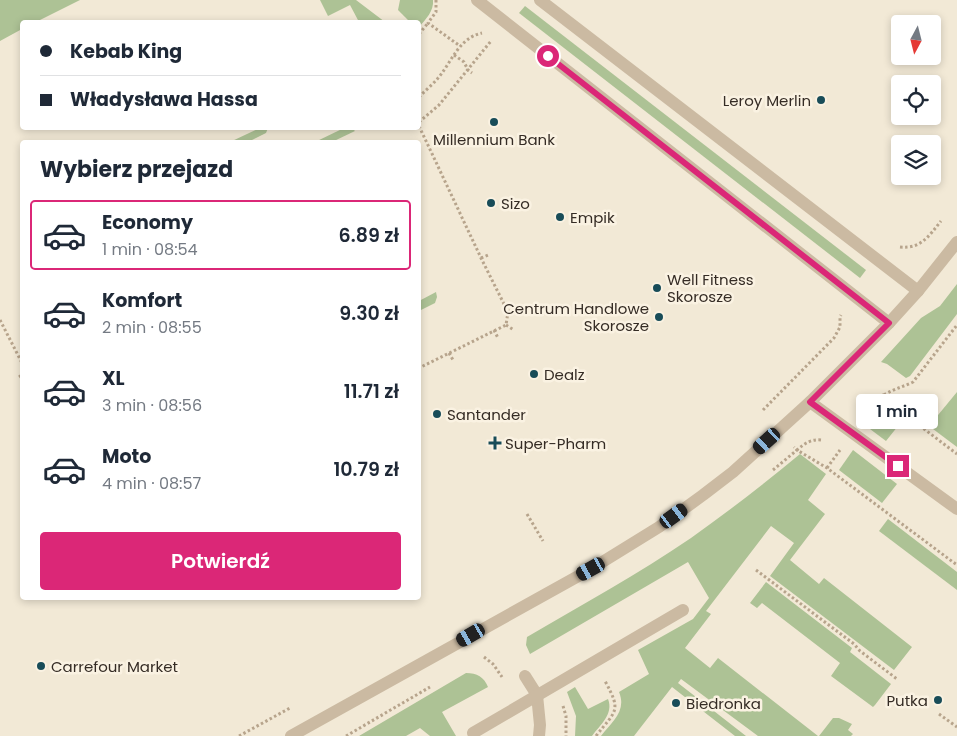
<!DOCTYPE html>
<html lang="pl">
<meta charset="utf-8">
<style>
:root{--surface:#fff;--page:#f2f2f3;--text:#1f2937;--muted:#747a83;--line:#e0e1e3;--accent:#db2777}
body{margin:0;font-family:Poppins,sans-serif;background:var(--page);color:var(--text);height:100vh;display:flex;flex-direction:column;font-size:19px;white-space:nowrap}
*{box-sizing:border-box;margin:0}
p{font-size:16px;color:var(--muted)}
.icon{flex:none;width:28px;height:28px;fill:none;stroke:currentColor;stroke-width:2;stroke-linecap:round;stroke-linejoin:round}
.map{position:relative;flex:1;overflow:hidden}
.side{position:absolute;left:20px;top:140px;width:401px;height:460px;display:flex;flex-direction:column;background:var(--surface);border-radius:5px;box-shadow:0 2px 8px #0003}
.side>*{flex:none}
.hud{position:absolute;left:20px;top:20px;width:401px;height:110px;border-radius:5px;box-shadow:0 2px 8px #0003;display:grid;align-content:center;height:110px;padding:0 20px;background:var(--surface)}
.needle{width:32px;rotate:187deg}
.controls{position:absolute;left:891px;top:15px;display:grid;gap:10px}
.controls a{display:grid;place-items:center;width:50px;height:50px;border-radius:5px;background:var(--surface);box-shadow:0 2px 8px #0003;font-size:25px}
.end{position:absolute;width:22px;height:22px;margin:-11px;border:6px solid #db2777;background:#fff;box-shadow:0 0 0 2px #fff}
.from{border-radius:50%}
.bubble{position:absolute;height:35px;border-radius:5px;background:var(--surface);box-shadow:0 2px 8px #0003;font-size:16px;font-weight:600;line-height:35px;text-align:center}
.car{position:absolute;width:15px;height:30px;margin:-15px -8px;border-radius:6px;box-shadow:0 0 4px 1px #0007;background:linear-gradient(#222 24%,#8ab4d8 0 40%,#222 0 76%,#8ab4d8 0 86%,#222 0)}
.hud b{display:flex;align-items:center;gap:18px;height:48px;font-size:19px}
.hud b+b{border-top:1px solid var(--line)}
.hud i{width:12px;height:12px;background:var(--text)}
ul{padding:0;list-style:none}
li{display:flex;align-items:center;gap:15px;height:70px;margin:0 10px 8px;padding:0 10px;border:2px solid transparent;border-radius:5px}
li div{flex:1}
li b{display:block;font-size:19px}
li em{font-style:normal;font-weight:600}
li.current{border-color:var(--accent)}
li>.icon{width:45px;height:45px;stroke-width:1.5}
h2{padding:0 20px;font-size:22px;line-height:60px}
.button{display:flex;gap:10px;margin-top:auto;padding:10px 20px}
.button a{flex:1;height:58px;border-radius:5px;background:var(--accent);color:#fff;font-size:20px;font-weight:600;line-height:58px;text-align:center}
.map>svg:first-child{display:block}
</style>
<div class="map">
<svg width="957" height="736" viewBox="0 0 957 736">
<rect width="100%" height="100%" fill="#f2e9d6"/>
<g fill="#adc295">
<path d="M0,0H80L36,22H22V29L0,41Z"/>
<path d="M320,0H356L385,22H359L350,5L328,16Z"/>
<path d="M400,0H433C434,11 426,19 419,27V22H410L398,10Z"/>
<path d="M525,6L866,270L860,278L519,13Z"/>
<path d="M260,128H268L266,133L248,142H230Z"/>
<path d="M344,128H352L355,131L332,142H315Z"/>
<path d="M957,284V314L910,376L906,378L887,364L881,362L921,318L940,306Z"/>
<path d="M436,292L437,297L435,303L419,311V301Z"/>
<path d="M957,392V447L929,426Z"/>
<path d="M890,402L894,412L902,421L886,441L870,429Z"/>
<path d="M853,450L897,484L882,503L839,470Z"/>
<path d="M800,454L826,474L808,500L825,514L790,560L819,584L824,578L912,647L894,670L770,576L794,543L771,526L706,611L711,614L685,648L710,668L718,658L818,736H758L681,679L678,683L746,736H735L672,687L634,736H601C612,722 627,711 619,692L649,674L638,650L693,619L709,598L688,562L530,654L526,645L527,637C582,605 638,574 691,538C729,511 765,483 800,454Z"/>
<path d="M888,519L957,572V590L879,531Z"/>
<path d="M766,582L852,648L850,652L891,684L875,705L873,707L831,676L840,663L762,603L757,608L750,603Z"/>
<path d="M466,673C477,673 484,677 488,687L442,712L456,736H430L420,728L406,736H359Z"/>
<path d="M575,687L588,709L608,699C614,714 600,725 592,736H575L576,716L567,692Z"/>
<path d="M833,718H839L852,724L848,730L853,734L851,736H819Z"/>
</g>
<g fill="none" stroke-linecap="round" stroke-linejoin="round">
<g stroke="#b7a48c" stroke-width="3" stroke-dasharray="2.5 2.5" stroke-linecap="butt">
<path d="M436,0V12L428,23L460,46"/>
<path d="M419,34L428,23"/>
<path d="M454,55L464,62L468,70L472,73"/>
<path d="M419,97C425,91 433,84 439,77C452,61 459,38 482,33"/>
<path d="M419,122L439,105L491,41"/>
<path d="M419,126L481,258L508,312L506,325L419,368"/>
<path d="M900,247C921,249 929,236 941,221"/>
<path d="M481,258L488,255"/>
<path d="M508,312L516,308"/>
<path d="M0,320L22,363"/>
<path d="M506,325L514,330"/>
<path d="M494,330L498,338"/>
<path d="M449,353L453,360"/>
<path d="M19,377L22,375"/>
<path d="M884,395C893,389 903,387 913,382L957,325"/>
<path d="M763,410L834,338L840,327V317L841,315"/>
<path d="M867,416L883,395C893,398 898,403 903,413L957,454"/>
<path d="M821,440C811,439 805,443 797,450L827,468L957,565"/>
<path d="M827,468L840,450"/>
<path d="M773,470L797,450L794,447"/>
<path d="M527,514L543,541"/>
<path d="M756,570L854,644L860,651L897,679"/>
<path d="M484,657L493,664L502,677"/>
<path d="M563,706L566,716V736"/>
<path d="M939,714L957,727"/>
<path d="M239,736L290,708"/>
<path d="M346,736L430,687"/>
<path d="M596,736C616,710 622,712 605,681"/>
</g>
<g stroke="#cbbaa2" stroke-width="12">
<path d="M477,0L889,323"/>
<path d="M540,0L918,291"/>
</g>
<g stroke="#cbbaa2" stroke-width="12">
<path d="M810,402L957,509"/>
<path d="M525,676L537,695L540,725L539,736"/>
<path d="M473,733L683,610"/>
<path d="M291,736L591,569L659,527L703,495L733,472L810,402L889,323L918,291L957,242"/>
</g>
</g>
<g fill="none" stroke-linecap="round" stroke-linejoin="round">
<path stroke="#db2777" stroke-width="6" d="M548,56L889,323L810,402L898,466"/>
</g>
<g fill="#184c58" stroke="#faf2e2" stroke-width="2">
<circle cx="821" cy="100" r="5"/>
<circle cx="494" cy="122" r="5"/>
<circle cx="491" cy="203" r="5"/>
<circle cx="560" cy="217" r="5"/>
<circle cx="657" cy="288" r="5"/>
<circle cx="659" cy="317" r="5"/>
<circle cx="534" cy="374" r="5"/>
<circle cx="437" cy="414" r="5"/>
<path d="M492.5 435.5h5v5h5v5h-5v5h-5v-5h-5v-5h5z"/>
<circle cx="41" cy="666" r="5"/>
<circle cx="938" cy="700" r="5"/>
<circle cx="676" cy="703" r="5"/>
</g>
<g text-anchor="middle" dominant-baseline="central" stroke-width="5" stroke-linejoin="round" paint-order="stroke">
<g font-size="15" fill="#352c25" stroke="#faf2e2" text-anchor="start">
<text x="811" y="100" text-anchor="end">Leroy Merlin</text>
<text x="494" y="139" text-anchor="middle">Millennium Bank</text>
<text x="501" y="203">Sizo</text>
<text x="570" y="217">Empik</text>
<text x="667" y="279">Well Fitness<tspan x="667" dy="17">Skorosze</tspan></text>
<text x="649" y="308" text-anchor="end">Centrum Handlowe<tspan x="649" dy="17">Skorosze</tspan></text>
<text x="544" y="374">Dealz</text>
<text x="447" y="414">Santander</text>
<text x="505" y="443">Super-Pharm</text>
<text x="51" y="666">Carrefour Market</text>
<text x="928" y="700" text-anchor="end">Putka</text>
<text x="686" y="703">Biedronka</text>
</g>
</g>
</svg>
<div class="controls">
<a><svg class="needle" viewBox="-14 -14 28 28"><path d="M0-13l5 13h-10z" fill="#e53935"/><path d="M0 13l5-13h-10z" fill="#747a83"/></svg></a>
<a><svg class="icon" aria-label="locate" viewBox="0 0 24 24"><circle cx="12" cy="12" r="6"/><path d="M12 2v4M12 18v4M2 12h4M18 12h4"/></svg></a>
<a><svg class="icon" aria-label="layers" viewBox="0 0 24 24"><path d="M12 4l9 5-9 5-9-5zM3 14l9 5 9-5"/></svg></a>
</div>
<i class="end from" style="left:548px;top:56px"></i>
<i class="end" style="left:898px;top:466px"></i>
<div class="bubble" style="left:856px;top:394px;width:82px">1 min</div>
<i class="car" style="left:767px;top:441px;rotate:228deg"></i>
<i class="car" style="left:674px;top:516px;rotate:54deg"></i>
<i class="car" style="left:591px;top:569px;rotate:241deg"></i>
<i class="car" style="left:471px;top:635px;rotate:240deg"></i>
<div class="hud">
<b><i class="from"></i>Kebab King</b>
<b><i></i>Władysława Hassa</b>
</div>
<section class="side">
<h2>Wybierz przejazd</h2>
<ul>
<li class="current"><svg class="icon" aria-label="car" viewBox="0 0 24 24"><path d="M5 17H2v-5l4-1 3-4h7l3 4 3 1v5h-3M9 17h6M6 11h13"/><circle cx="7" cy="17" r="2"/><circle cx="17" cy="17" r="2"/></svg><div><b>Economy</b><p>1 min · 08:54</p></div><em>6.89 zł</em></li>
<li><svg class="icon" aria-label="car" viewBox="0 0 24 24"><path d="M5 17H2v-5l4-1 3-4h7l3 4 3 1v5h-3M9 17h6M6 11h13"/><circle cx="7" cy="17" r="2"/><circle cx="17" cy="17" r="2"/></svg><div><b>Komfort</b><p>2 min · 08:55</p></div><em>9.30 zł</em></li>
<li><svg class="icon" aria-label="car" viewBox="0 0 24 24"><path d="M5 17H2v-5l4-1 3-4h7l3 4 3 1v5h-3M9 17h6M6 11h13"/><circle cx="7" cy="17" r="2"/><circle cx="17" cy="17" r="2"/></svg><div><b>XL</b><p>3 min · 08:56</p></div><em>11.71 zł</em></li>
<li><svg class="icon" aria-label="car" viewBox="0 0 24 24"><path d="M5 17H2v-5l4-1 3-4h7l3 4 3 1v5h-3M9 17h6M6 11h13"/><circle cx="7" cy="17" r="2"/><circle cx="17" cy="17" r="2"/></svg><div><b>Moto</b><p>4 min · 08:57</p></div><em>10.79 zł</em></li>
</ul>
<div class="button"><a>Potwierdź</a></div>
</section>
</div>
